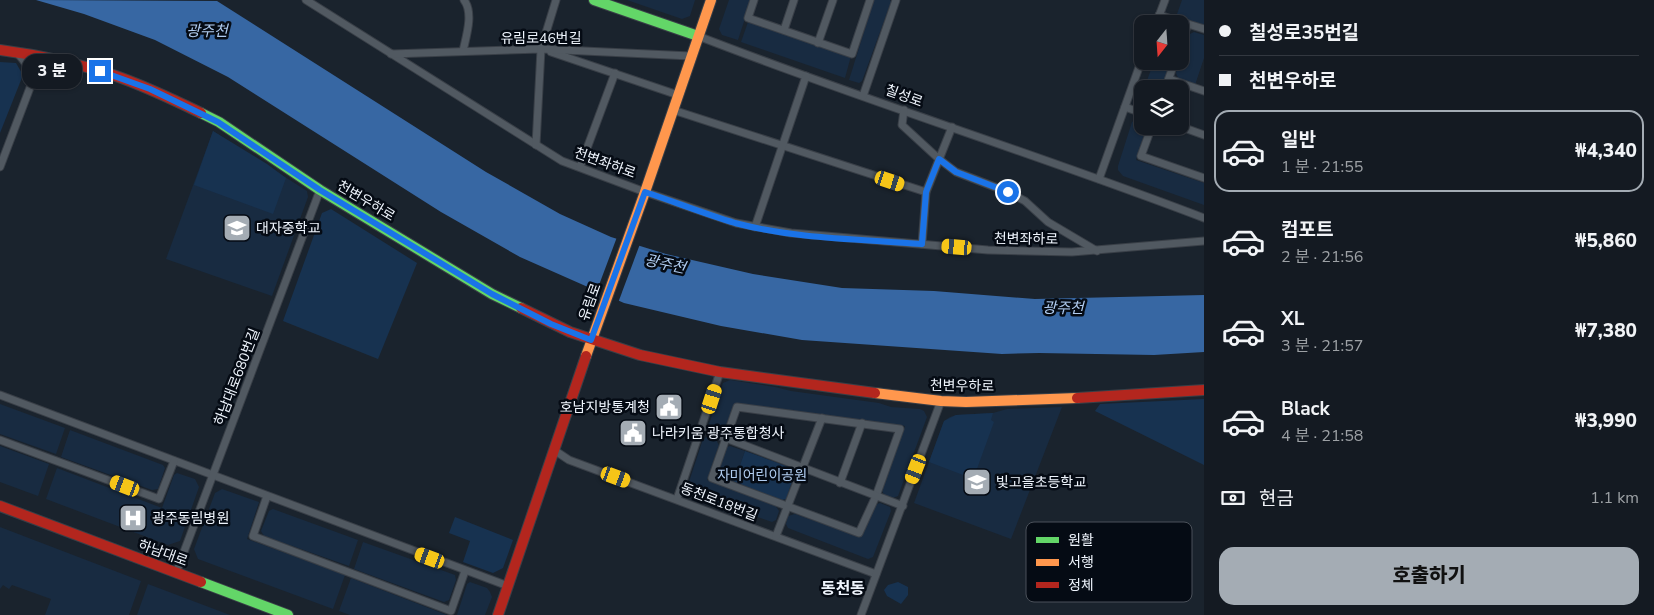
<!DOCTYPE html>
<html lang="ko">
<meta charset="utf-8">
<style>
:root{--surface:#141a22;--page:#1d232a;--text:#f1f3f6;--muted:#9da1a5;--line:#333840;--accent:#a4acb4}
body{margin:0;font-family:"Nunito Sans","Noto Sans KR",sans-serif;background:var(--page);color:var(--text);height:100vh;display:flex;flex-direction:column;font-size:19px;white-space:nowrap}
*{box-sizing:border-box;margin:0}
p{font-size:16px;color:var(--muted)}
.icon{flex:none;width:28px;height:28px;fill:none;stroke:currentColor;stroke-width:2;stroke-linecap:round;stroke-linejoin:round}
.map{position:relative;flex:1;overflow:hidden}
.side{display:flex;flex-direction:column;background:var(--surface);width:450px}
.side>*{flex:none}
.hud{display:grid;align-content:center;height:110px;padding:0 15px;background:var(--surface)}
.needle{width:32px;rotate:197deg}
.fabs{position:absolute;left:1134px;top:15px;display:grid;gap:10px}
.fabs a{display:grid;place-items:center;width:55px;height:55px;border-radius:10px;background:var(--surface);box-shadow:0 1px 4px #0004,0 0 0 1px var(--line);font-size:25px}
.end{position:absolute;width:22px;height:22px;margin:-11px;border:6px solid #1a73e8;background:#fff;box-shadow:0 0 0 2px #fff}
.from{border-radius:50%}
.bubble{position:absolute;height:35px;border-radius:15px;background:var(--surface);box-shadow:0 1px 4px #0004,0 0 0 1px var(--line);font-size:16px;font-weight:800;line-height:35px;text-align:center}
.car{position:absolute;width:15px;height:30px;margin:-15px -8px;border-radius:6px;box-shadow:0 0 4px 1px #0007;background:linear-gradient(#f5c518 24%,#345 0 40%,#f5c518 0 76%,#345 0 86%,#f5c518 0)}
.hud b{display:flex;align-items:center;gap:18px;height:48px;font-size:19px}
.hud b+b{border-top:1px solid var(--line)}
.hud i{width:12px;height:12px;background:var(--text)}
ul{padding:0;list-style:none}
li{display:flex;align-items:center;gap:15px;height:82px;margin:0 10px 8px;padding:0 5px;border:2px solid transparent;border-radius:15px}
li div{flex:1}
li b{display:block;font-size:19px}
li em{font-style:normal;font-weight:800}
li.selected{border-color:var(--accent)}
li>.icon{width:45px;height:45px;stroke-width:1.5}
.pay{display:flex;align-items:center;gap:12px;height:55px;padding:0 15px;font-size:19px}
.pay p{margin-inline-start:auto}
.button{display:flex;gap:10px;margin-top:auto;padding:10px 15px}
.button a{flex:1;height:58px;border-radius:15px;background:var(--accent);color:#111;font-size:20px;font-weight:800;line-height:58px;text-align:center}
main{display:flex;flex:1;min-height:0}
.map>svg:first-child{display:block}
</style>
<main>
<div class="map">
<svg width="1204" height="615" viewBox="0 0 1204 615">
<rect width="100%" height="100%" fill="#1a232d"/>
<g fill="#182b41">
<path d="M627,0H695L690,16L682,19Z"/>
<path d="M729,0H751L738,40L722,35L719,29Z"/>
<path d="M874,0H890L891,2L862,81L859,83L849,80Z"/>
<path d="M1182,0H1204V25L1178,16L1177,14Z"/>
<path d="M748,22L851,56L845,78L741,42Z"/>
<path d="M1194,32L1204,35V58L1195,85L1179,80L1176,73L1188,35Z"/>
<path d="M1154,61H1171L1161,89H1144Z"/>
<path d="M1138,118L1142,119V126H1147L1136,160L1204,183V205L1123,176L1118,170V166L1132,122Z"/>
<path d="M213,131L307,191L308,197L272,296L166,259Z"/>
<path d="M730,380L775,387L791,391L879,403L891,407L920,409L924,411L927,417L898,496L893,498L884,495L882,490L905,426L735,403L725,429L722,431L711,427L709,424L723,383Z"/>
<path d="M0,404L65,428L56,454L0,434Z"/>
<path d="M1062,407L1011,539L914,503L944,421L950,417L956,415L993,413L1007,409Z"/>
<path d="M70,430L163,465L165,468L158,489L152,490L61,457Z"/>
<path d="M707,437L716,440L719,445L707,480L775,505L779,511L776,520L772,522L690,493L687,488L703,439Z"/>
<path d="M0,446L49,464L38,496L0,482Z"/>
<path d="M730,446L745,451L734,482L719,476L718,472L726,447Z"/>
<path d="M57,468L162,508L174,475L177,473L195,479L199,487L180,541L168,545L46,499Z"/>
<path d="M222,489L259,502L247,539L345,575L333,609L198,559L194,549L215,493Z"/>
<path d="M880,503L890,507L891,511L873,557L868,559L788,528L786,524L788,516L795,514L861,537L875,505Z"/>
<path d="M273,509L358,540L349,566L264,536L261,531L269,511Z"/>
<path d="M0,527L141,581L129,615H45L51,599L12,585L9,589L3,585L0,589Z"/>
<path d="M363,542L455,575L456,580L449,600L444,602L354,569Z"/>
<path d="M351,578L447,615H350L339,611Z"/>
<path d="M470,582L487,588L490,592L492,597L485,615H457L467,584Z"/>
<path d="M148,584L230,615H137Z"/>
</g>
<g fill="#173250">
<path d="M0,62L16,63L23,75L0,133Z"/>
<path d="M213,131L267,164L286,178L273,214L194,185Z"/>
<path d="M331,209L417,263L378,359L283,321L322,213Z"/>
<path d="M1204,399V465L1095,411L1100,404Z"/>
<path d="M993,413L991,420L994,422L974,477L971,478L929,462L944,421L956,415Z"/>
<path d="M745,451L792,468L795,473L786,499L782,500L734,482Z"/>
<path d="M455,517L513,540L503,568L493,573L463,562L470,541L449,533Z"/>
<path d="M898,582L908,587V595L901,604L887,596L884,590L888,585Z"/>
</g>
<path fill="#3767a3" d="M36,0L217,1L486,172L560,214L611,237L666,254L753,274L842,288L934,291L1035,299L1204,295V352L1154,355L1039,353L1002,354L802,340L721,326L624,303L520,257L441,212L228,77L155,40L84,14Z"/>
<path fill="#1a232d" d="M617,237L640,244L618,303L596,293Z"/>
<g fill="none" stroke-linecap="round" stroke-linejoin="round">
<defs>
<g id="street">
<path d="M306,0L562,161L645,192L736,223L791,233L988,250L1072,252L1204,241"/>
<path d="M754,0L748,18L852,54L870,0"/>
<path d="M1159,15L1188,24"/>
<path d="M1156,24L1165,0"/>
<path d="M784,30L794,0"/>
<path d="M698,36C865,101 1037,154 1204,218"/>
<path d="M818,43L833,0"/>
<path d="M1180,47L1188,24L1204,29"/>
<path d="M463,51C466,37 474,13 464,0"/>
<path d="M551,52L678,95"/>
<path d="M17,53C27,63 30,70 30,83"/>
<path d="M391,54L541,49L691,56"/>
<path d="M1169,79L1204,91"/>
<path d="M35,82L47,69L62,62"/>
<path d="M1165,89L1175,61"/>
<path d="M863,96L896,0"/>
<path d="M1125,107L1142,113"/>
<path d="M673,110L926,192"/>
<path d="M904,110L902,125L939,159L956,172L1008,192L1025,201L1048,222L1097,251"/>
<path d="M1152,126L1141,156L1204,178"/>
<path d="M1179,126L1204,135"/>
<path d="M536,145L541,49L556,0"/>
<path d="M0,167L42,56"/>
<path d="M580,167L615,73"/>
<path d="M1099,179L1142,59"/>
<path d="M755,227L806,76"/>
<path d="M922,244L926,192L952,127"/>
<path d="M0,395L508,586"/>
<path d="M737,407L900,429L876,496L859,533L712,478Z"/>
<path d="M702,429L903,506"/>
<path d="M0,440L159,499L174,461"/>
<path d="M554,450L569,460L876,574"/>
<path d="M840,483L862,423"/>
<path d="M267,496L253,536L451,611L465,571"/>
<path d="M677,499L720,372"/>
<path d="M776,536L822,418"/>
<path d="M176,573L320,190"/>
<path d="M861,615L941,401"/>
</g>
<g id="fast">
<path d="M594,0L698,36"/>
<path d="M201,113L219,122L320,190L492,294L521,308"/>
<path d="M201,582L288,615"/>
</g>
<g id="slow">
<path d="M586,356L645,192L711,0"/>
<path d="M875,393L941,401L966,402L1077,398"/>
</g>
<g id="jam">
<path d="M0,50C38,55 76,63 113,75C143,85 172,99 201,113"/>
<path d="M521,308L570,332L640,355L720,372L875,393"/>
<path d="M1077,398L1204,390"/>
<path d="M0,506L201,582"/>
<path d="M498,615L586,356"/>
</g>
</defs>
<use href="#street" stroke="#393f47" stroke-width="9"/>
<use href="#fast" stroke="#393f47" stroke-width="12"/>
<use href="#slow" stroke="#393f47" stroke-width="12"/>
<use href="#jam" stroke="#393f47" stroke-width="12"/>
<use href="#street" stroke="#515961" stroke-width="7"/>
<use href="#fast" stroke="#63d668" stroke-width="10"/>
<use href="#slow" stroke="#ff974d" stroke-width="10"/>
<use href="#jam" stroke="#b3261e" stroke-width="10"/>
</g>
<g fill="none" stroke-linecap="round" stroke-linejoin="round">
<path stroke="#1a73e8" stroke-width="6" d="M100,71L150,89L218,122L320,190L492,294L551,324L591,340L645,192C675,202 705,214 735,223C795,239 860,239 922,244L926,192L939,159L956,172L1008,192"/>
</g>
<defs>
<symbol id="school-square" viewBox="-11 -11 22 22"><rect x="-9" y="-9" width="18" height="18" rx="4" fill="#a4acb4" stroke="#050b14"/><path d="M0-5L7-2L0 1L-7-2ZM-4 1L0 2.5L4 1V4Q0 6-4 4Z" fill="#fff"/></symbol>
<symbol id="civic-square" viewBox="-11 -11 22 22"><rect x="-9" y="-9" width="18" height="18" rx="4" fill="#a4acb4" stroke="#050b14"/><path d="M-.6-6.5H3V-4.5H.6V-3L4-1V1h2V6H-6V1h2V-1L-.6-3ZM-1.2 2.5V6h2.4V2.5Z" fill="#fff"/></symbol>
<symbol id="hospital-square" viewBox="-11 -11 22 22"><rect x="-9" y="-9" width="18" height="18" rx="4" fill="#a4acb4" stroke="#050b14"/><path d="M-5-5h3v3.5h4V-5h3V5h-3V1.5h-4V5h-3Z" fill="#fff"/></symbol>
</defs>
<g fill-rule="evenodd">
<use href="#school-square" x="221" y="212" width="32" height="32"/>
<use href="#civic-square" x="653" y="391" width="32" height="32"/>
<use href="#civic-square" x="617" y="417" width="32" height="32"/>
<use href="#school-square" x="961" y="466" width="32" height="32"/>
<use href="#hospital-square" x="117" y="502" width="32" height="32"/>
</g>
<g text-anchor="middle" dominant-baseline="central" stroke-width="5" stroke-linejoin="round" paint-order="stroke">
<g font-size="14" fill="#eff5fd" stroke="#050b14">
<text x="541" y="38">유림로46번길</text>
<text transform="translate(904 96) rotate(20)">칠성로</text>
<text transform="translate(605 163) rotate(20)">천변좌하로</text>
<text transform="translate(366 201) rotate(31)">천변우하로</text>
<text transform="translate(1026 239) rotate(1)">천변좌하로</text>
<text transform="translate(590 302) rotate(-70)">유림로</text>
<text transform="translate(237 377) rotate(-69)">하남대로680번길</text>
<text transform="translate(962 386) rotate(1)">천변우하로</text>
<text transform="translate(719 502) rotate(21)">동천로18번길</text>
<text transform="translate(163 553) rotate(20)">하남대로</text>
</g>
<g font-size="14" fill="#eff5fd" stroke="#050b14" text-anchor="start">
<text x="256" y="228">대자중학교</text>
<text x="650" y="407" text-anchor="end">호남지방통계청</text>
<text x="652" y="433">나라키움 광주통합청사</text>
<text x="996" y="482">빛고을초등학교</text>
<text x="152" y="518">광주동림병원</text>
</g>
<g font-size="14" fill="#b0ccef" stroke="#050b14">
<text x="762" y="475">자미어린이공원</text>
</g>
<g font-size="15" font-style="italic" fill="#b0ccf0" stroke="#050b14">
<text x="207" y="31">광주천</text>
<text transform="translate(665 264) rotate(12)">광주천</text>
<text transform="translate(1063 308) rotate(1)">광주천</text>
</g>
<g font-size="16" font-weight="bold" fill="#eff5fd" stroke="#050b14">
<text x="843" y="589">동천동</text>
</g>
</g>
<rect x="1026" y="522" width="166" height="80" rx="8" fill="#050b14" stroke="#4b515a" stroke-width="1"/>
<rect x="1036" y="537" width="23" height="6" fill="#63d668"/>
<rect x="1036" y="559" width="23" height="7" fill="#ff974d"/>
<rect x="1036" y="582" width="23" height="6" fill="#b3261e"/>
<g font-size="14" fill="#eff5fd">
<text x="1068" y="545">원활</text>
<text x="1068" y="567">서행</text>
<text x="1068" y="590">정체</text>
</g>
</svg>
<div class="fabs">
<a><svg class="needle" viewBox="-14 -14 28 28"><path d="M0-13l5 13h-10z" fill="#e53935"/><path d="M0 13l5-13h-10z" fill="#9da1a5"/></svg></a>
<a><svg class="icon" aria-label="layers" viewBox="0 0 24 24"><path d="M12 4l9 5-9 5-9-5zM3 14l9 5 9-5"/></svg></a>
</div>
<i class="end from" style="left:1008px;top:192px"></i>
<i class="end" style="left:100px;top:71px"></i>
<div class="bubble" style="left:22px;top:54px;width:60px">3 분</div>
<i class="car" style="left:890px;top:181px;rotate:108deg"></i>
<i class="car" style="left:957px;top:247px;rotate:275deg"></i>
<i class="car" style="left:712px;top:399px;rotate:18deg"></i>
<i class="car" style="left:916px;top:469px;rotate:201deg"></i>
<i class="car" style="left:616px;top:477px;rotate:110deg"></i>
<i class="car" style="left:125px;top:486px;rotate:291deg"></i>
<i class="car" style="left:430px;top:558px;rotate:290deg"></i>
</div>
<section class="side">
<div class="hud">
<b><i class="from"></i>칠성로35번길</b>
<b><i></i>천변우하로</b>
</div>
<ul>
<li class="selected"><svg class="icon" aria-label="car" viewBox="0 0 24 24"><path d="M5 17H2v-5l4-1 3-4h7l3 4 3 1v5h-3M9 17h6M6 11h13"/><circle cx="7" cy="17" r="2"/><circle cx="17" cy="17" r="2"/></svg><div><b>일반</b><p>1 분 · 21:55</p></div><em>₩4,340</em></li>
<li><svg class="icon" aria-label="car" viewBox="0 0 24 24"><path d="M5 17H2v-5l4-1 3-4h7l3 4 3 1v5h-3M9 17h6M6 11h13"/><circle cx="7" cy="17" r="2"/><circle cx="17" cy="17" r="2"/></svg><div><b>컴포트</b><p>2 분 · 21:56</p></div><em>₩5,860</em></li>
<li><svg class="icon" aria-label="car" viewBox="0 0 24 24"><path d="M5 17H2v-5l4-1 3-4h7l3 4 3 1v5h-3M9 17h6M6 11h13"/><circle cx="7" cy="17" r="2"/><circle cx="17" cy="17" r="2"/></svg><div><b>XL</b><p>3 분 · 21:57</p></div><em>₩7,380</em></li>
<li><svg class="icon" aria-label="car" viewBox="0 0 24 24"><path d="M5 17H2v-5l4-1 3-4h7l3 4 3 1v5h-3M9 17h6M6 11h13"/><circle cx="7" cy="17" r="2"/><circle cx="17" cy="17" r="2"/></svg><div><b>Black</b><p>4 분 · 21:58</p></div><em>₩3,990</em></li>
</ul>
<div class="pay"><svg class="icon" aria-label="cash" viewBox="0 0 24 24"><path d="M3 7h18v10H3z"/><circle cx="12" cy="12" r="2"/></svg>현금<p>1.1 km</p></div>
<div class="button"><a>호출하기</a></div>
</section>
</main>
